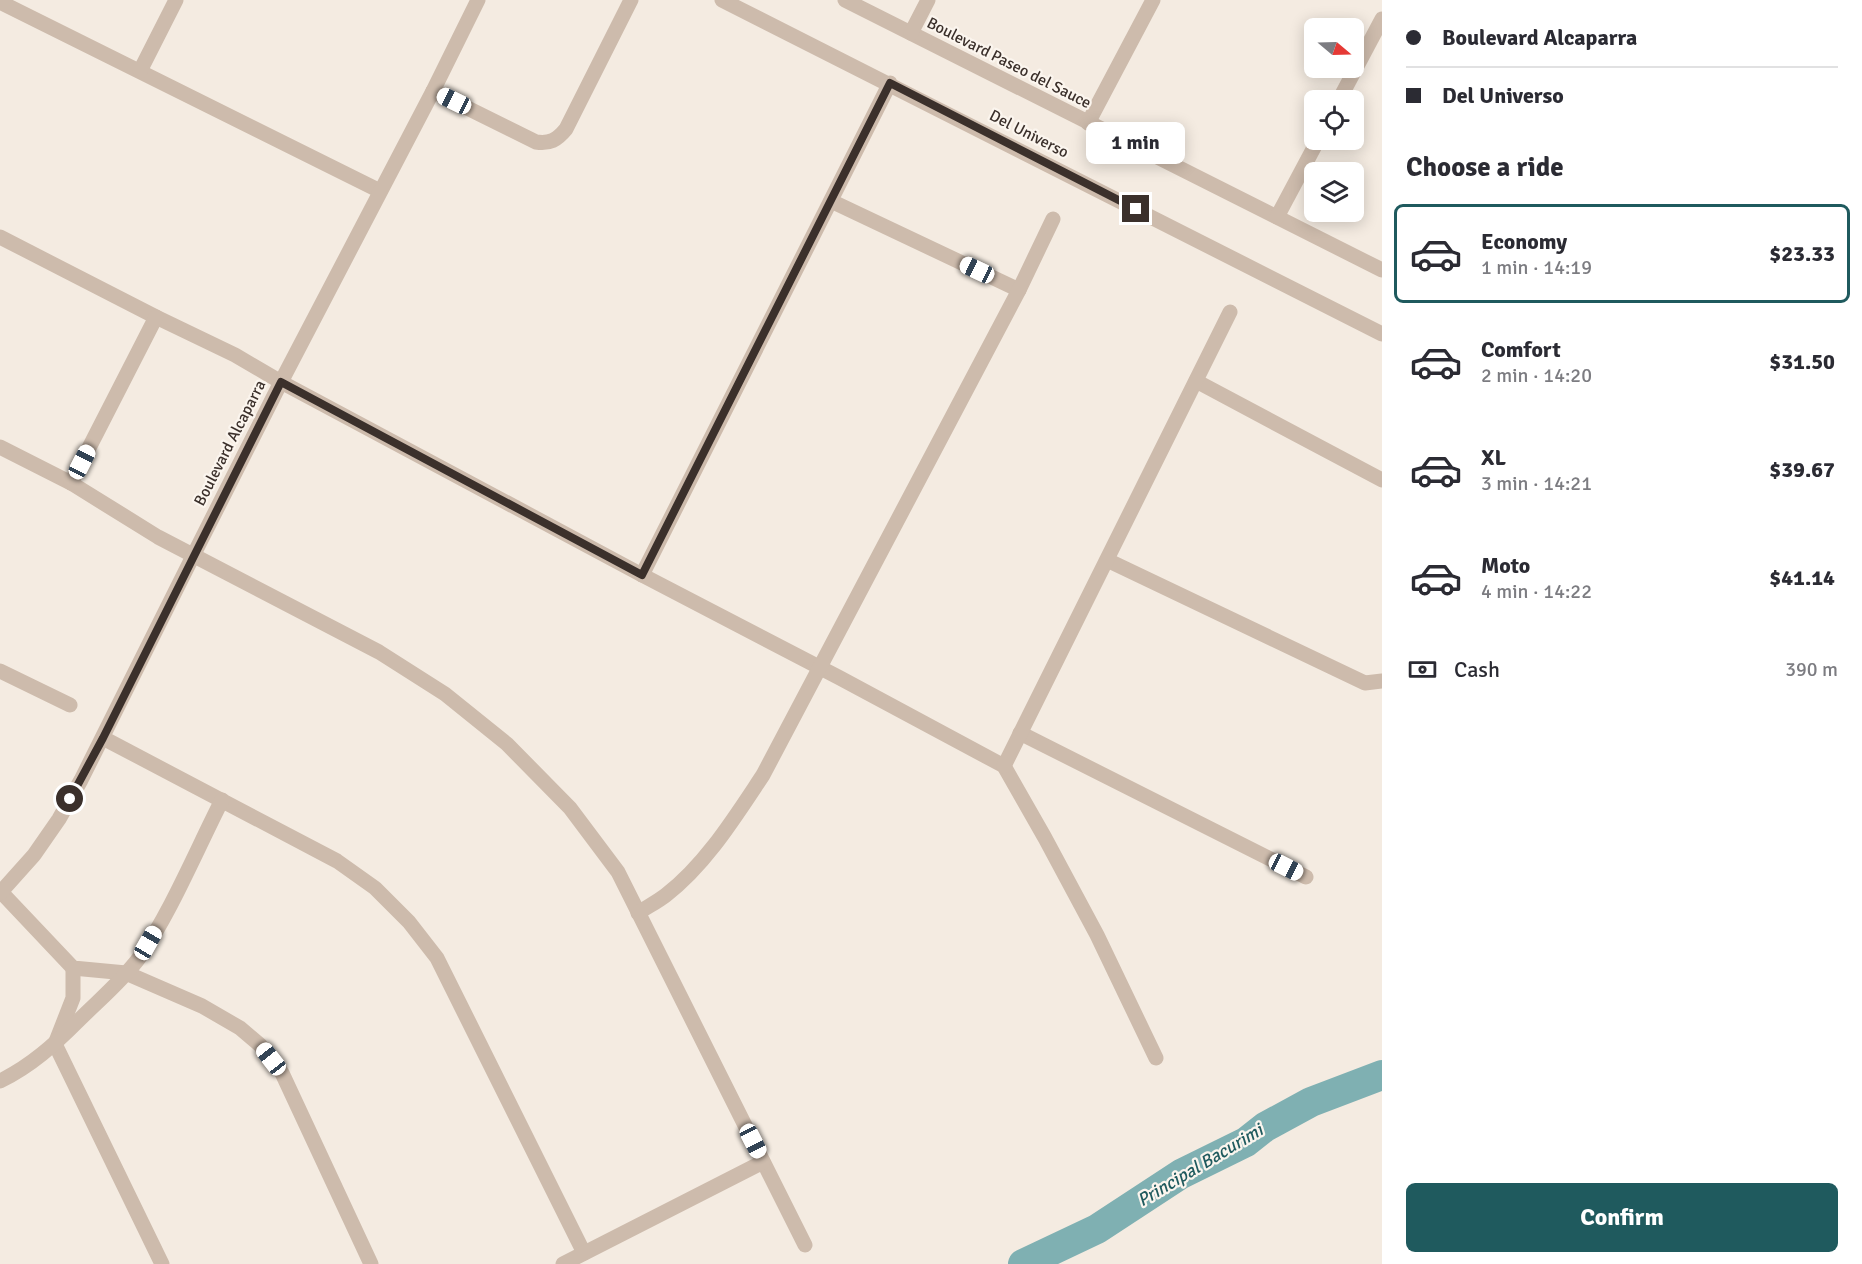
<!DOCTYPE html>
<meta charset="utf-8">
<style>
:root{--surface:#fff;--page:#f2f2f3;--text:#2b2b33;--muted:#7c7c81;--line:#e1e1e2;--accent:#1f5a5e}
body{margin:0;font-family:Signika,sans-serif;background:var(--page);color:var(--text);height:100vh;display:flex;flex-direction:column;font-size:22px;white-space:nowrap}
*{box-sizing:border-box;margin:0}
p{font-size:20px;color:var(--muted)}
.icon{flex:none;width:33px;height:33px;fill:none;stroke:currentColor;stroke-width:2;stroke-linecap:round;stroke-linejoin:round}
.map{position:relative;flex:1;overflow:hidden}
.drawer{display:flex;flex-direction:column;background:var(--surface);width:480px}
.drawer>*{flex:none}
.banner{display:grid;align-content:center;height:132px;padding:0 24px;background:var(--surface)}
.needle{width:39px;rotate:109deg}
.controls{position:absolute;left:1304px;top:18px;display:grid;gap:12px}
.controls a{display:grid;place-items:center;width:60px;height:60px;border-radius:9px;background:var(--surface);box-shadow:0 3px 15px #0003;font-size:30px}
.end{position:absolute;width:27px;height:27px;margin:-14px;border:8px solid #3b302b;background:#fff;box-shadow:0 0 0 3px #fff}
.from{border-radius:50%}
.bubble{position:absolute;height:42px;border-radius:9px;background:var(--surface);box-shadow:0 3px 15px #0003;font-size:20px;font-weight:700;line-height:42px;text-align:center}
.car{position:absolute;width:18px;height:36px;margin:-18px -9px;border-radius:8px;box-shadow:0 0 4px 2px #0007;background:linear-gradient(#fff 24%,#345 0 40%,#fff 0 76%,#345 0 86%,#fff 0)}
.banner b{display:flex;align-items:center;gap:21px;height:57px;font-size:22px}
.banner b+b{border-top:2px solid var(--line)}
.banner i{width:15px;height:15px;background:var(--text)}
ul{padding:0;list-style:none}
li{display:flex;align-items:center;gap:18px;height:99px;margin:0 12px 9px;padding:0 12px;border:3px solid transparent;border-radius:9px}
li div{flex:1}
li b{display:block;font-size:22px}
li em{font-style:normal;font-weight:700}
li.active{border-color:var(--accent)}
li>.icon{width:54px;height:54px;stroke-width:1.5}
h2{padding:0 24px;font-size:27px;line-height:72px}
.pay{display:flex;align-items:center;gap:15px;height:66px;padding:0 24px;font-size:22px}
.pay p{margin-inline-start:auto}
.primary-button{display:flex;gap:12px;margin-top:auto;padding:12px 24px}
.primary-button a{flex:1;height:69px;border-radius:9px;background:var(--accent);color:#fff;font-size:24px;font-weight:700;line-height:69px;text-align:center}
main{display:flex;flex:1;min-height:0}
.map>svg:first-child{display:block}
</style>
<main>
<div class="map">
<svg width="1382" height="1264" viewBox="0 0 1382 1264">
<rect width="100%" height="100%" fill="#f4ebe1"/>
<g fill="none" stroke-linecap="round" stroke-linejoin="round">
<path stroke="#7fb0b2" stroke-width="30" d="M1023,1264L1097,1229L1181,1174L1246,1142L1265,1127L1311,1102L1382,1075"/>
<g stroke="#cdbbac" stroke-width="15">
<path d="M722,0L1382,334"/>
<path d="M845,0L1382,270"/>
<path d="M0,2L380,191"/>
<path d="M911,33L928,0"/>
<path d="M140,71L176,0"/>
<path d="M433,91L536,142C550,144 557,140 566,129L631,0"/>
<path d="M1339,100L1382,19"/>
<path d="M1088,123L1153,0"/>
<path d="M831,201L1019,290"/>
<path d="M1277,217L1318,140"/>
<path d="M0,237L156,317L235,355L281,382L642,575L840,678L1004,766L1045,838L1097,935L1156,1058"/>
<path d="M1196,381L1382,480"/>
<path d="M0,447L71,483L158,537L379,652L445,694L507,744L570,808L618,872L805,1245"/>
<path d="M71,483L156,317"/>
<path d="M1107,560L1365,683L1382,681"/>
<path d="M642,575L890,83"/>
<path d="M0,671L70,705"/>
<path d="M1020,733L1306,877"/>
<path d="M103,738L337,861L375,888L409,922L437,958L584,1253"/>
<path d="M1004,766L1230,312"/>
<path d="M1,892L73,968L126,973L202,1006L240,1028L260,1045L282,1073L371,1264"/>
<path d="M0,893L34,855L59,819L81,780L194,554L281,382L433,91L478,0"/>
<path d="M638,913C647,907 657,902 666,895C706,864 735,817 763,775L1019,290L1053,219"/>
<path d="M73,968V998L55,1044L162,1264"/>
<path d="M0,1081C31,1066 55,1044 79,1020C99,1000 122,981 139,958C171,912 196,851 222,800"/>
<path d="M563,1264L763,1162"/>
</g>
</g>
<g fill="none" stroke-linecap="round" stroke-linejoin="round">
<path stroke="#3b302b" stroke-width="8" d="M70,799L103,738L281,382L642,575L890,83L1136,209"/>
</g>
<g text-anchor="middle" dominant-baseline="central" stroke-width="4.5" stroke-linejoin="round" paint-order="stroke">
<g font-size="16" fill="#3b302b" stroke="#fbf5ee">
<text transform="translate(1009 63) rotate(27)">Boulevard Paseo del Sauce</text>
<text transform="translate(1029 134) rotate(27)">Del Universo</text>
<text transform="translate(230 443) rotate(-63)">Boulevard Alcaparra</text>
</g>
<g font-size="18" font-style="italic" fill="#1f5a5e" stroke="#fbf5ee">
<text transform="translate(1200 1165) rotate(-31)">Principal Bacurimi</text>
</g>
</g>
</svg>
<div class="controls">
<a><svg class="needle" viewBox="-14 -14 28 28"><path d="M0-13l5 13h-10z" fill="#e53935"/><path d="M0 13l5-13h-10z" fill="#7c7c81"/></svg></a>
<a><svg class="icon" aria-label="locate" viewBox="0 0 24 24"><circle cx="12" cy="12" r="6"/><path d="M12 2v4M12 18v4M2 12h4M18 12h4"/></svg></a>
<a><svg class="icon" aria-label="layers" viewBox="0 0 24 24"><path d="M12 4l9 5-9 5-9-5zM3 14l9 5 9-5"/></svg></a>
</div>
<i class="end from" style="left:70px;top:799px"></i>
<i class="end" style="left:1136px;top:209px"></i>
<div class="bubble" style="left:1086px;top:122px;width:99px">1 min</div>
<i class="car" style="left:454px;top:101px;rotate:296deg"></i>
<i class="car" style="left:977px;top:270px;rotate:295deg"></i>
<i class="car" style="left:82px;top:462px;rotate:27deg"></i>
<i class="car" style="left:1286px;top:867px;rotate:117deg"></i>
<i class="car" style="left:148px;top:943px;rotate:30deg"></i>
<i class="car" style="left:271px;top:1059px;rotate:322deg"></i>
<i class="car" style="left:753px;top:1141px;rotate:153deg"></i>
</div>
<section class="drawer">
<div class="banner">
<b><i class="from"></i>Boulevard Alcaparra</b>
<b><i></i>Del Universo</b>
</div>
<h2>Choose a ride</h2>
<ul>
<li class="active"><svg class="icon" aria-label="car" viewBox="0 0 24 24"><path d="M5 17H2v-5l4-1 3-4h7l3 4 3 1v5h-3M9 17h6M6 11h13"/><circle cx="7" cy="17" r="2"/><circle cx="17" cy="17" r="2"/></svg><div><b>Economy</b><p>1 min · 14:19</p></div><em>$23.33</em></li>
<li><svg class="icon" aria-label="car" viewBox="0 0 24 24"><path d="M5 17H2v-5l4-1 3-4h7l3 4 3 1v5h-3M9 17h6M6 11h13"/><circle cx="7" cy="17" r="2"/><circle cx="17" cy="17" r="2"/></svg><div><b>Comfort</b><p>2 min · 14:20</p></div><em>$31.50</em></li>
<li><svg class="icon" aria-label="car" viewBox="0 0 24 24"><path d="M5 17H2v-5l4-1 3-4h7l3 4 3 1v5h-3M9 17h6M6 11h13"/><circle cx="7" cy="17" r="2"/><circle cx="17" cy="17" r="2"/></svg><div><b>XL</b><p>3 min · 14:21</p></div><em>$39.67</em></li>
<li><svg class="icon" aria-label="car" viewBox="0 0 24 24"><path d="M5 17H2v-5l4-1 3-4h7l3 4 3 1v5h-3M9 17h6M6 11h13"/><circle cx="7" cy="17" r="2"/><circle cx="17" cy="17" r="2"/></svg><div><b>Moto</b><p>4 min · 14:22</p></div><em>$41.14</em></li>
</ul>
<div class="pay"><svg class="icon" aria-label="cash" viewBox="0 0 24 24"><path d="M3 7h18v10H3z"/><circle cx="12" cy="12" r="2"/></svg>Cash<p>390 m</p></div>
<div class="primary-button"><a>Confirm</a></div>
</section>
</main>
